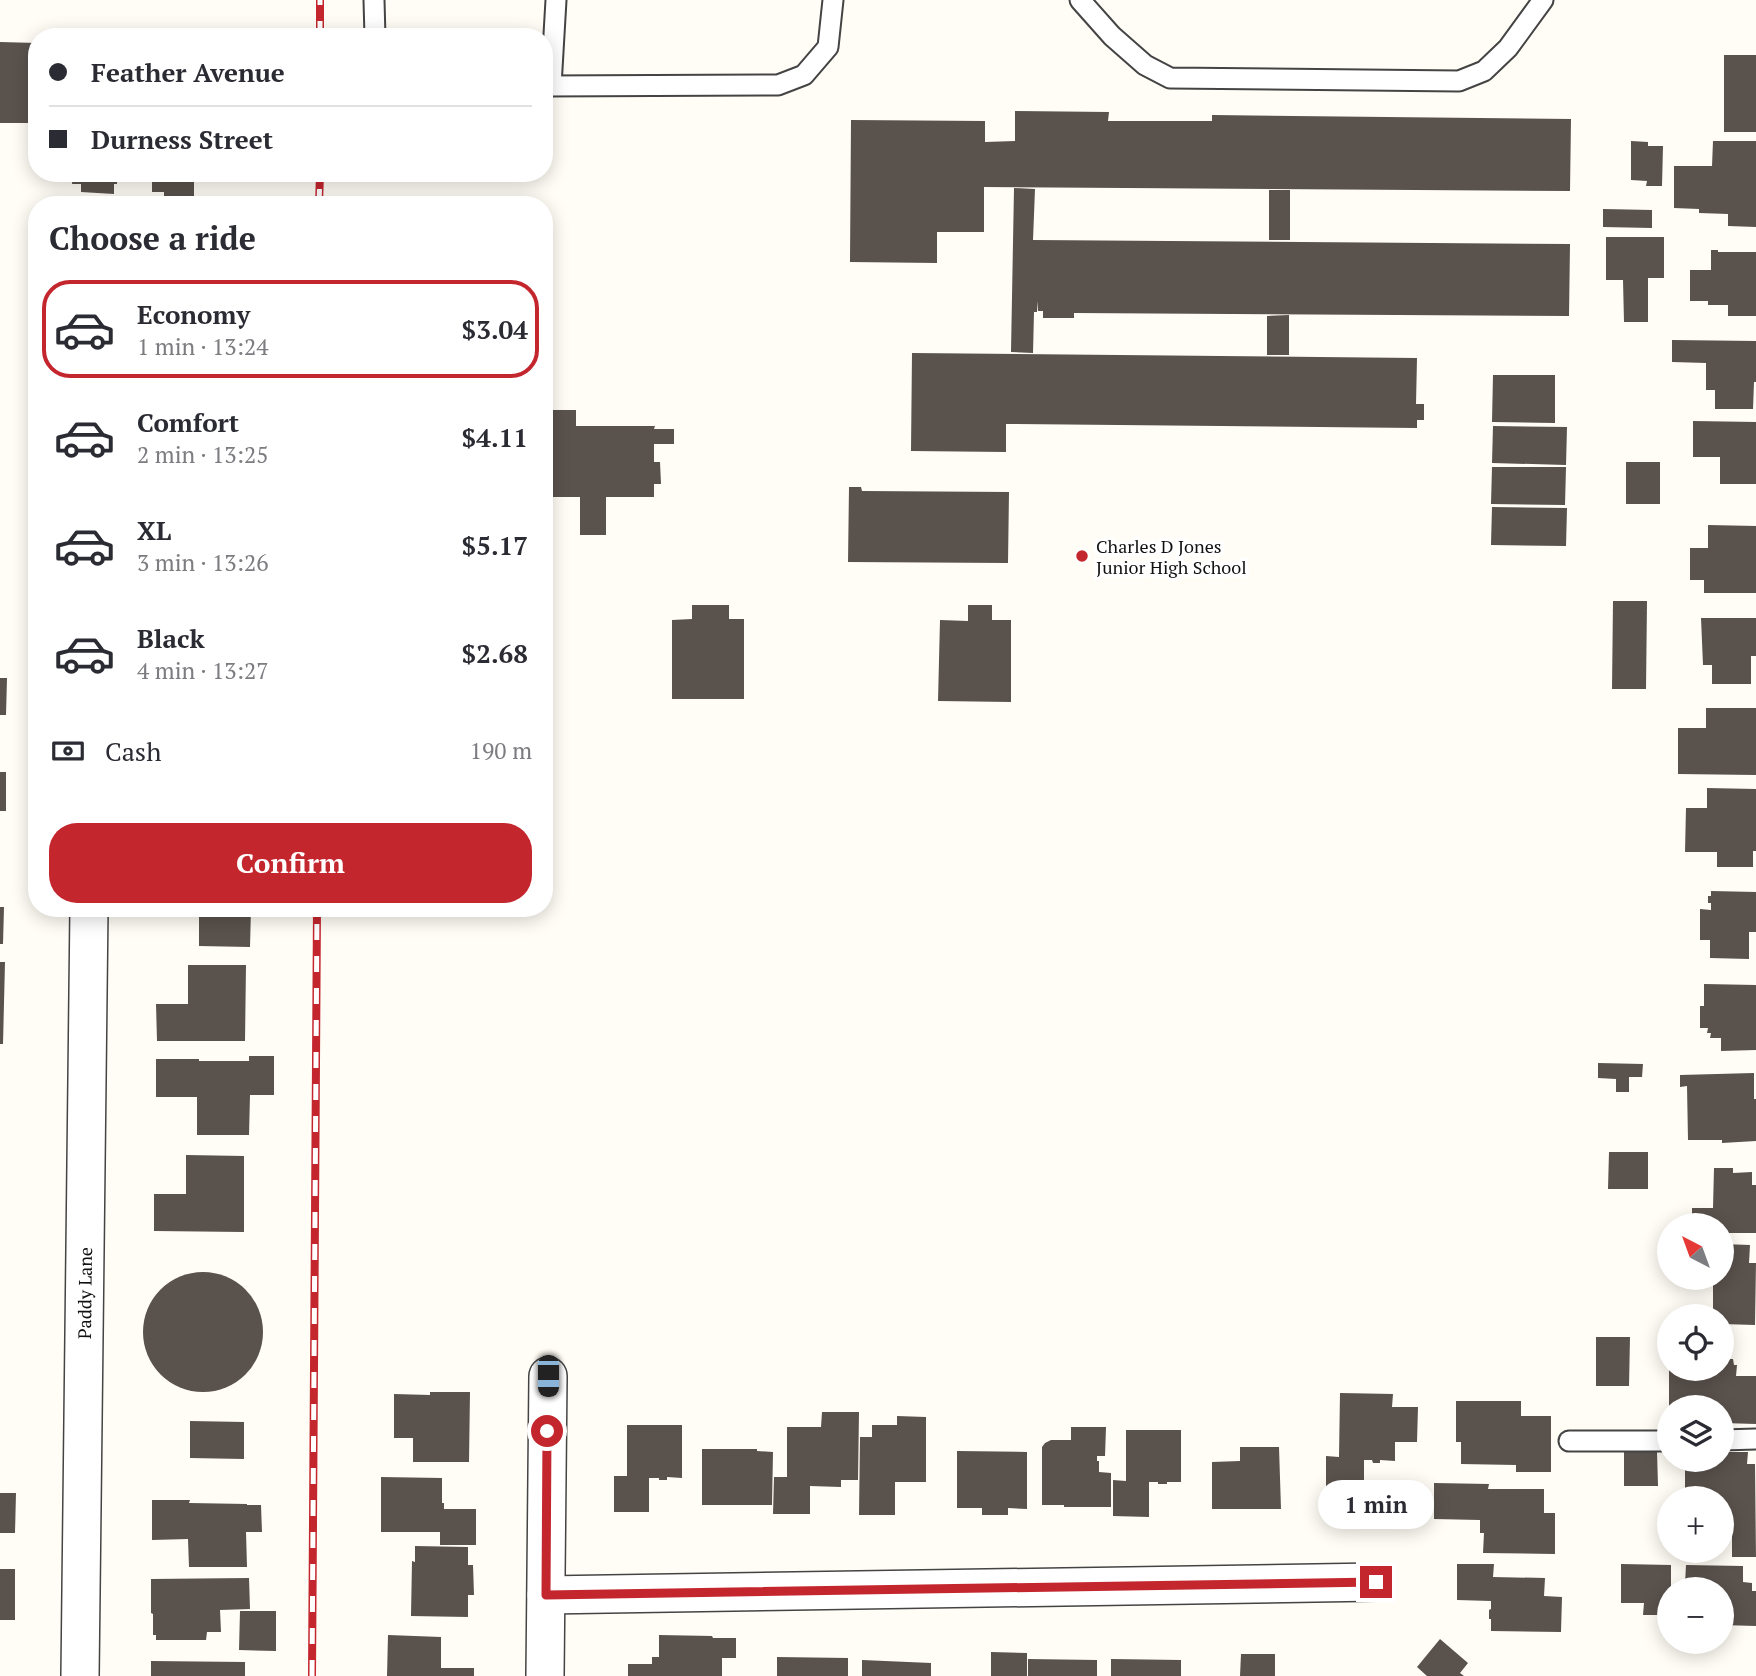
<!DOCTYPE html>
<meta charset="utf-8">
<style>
:root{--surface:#fff;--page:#f7f7f7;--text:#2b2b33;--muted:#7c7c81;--line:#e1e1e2;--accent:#c4262e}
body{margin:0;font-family:"PT Serif",serif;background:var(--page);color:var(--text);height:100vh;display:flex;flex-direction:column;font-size:26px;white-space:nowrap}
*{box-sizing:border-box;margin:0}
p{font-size:23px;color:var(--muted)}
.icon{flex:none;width:38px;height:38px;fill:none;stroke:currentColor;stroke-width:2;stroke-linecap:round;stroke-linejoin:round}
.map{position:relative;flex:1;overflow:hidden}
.panel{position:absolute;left:28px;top:196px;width:525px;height:721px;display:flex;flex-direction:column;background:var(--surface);border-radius:28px;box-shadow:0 4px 18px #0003}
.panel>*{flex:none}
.banner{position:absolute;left:28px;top:28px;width:525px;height:154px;border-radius:28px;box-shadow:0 4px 18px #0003;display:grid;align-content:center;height:154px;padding:0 21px;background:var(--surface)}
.needle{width:46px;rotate:319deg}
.buttons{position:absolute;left:1657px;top:1213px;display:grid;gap:14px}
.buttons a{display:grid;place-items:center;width:77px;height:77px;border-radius:50%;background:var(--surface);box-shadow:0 4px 18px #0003;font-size:35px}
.end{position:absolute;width:32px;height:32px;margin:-16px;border:9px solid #c4262e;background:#fff;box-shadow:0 0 0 4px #fff}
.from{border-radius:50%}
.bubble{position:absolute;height:49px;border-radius:24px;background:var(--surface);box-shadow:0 4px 18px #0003;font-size:23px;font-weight:600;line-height:49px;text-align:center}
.car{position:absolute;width:21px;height:42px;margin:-21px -10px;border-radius:9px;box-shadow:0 0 5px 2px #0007;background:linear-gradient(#222 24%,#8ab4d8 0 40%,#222 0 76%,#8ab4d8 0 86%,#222 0)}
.banner b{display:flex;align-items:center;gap:24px;height:66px;font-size:26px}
.banner b+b{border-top:2px solid var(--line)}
.banner i{width:18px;height:18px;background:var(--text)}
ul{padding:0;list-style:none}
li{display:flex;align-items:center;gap:21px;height:98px;margin:0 14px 10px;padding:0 7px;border:4px solid transparent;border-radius:28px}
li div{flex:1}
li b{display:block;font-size:26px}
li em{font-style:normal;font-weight:600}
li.selected{border-color:var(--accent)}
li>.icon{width:63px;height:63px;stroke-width:1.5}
h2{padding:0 21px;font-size:32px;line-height:84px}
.pay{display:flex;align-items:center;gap:18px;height:77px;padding:0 21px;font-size:26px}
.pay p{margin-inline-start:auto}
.primary-button{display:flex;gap:14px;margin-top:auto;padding:14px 21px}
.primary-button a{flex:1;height:80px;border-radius:28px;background:var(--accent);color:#fff;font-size:28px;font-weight:600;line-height:80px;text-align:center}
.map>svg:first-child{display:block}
</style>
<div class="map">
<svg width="1756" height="1676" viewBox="0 0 1756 1676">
<rect width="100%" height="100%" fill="#fffdf5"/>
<g fill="#5a524d">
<path d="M0,42L37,43V123H0Z"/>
<rect x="1724" y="55" width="32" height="77"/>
<path d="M1015,111L1109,112L1108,121H1212V115L1571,119L1570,191L984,187V232H937V263L850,262L851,120L985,121V142L1015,141Z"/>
<path d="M1631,141L1648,142V146H1663L1662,186H1646L1647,181L1631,180Z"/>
<path d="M1713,141H1756V227L1728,226V214L1699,213V209L1674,208V166H1712Z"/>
<path d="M73,173H117V184H114V194L81,192V184H72Z"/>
<path d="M124,173H194V205H164V192H152V180H124Z"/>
<path d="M1014,188L1035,189L1033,240L1570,244L1569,316L1074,313V318H1043V311H1038L1037,301V312H1034L1033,353L1011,352Z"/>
<rect x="1269" y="190" width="21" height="50"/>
<path d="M1603,209L1652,210V228L1603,227Z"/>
<path d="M1606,237H1664V278H1648V322H1624L1623,280H1606Z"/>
<path d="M1711,250H1718V252H1756V316H1728V305H1708V301H1690V270H1711Z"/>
<path d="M1289,315V355H1267V316Z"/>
<path d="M1672,340L1756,341V382H1754L1753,409H1715V390H1706V363L1672,362Z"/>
<path d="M912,353L1417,358L1416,404H1424V420H1417V428L1006,424V452L911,451Z"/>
<path d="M1493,375H1555V423L1492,422Z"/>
<path d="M548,410H576V426H655L654,429H674V444H654V462H660L661,484H654V497H606V535H580V497H544V425H548Z"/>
<path d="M1693,421L1756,422V484H1720V457H1693Z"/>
<path d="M1493,426L1567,427L1566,465L1492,463Z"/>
<rect x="1626" y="462" width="34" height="42"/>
<path d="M1492,467H1566L1565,505L1491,504Z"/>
<path d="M849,487H861L862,491L1009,492L1008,563L848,562Z"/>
<path d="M1492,507L1567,508L1566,546L1491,545Z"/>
<path d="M1708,525L1756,526V593H1704V580H1690V548H1708Z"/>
<path d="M1613,601H1647L1646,689H1612Z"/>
<path d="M692,605H729V619H744V699H672V620L692,619Z"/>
<path d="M968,605H992V620H1011V702L938,701L940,620L968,621Z"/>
<path d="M1701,618H1756V656H1751V684H1712V665H1703Z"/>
<path d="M0,678H7L6,715H0Z"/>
<path d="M1706,708H1756V775L1678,774V728H1706Z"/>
<rect x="0" y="772" width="6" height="39"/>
<path d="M1707,788L1756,789V851H1753V867H1717V852H1685L1686,808H1707Z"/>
<path d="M1711,891L1756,892V932H1749V959L1710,958V940H1700V909L1711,910V903H1708V896H1711Z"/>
<path d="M0,907H4L3,944H0Z"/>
<path d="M199,908H251L250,947L199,946Z"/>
<path d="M0,962H5L3,1044H0Z"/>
<path d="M188,965H246L245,1041H157L156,1004H188Z"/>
<path d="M1704,984L1756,985V1050L1721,1051V1038H1710L1711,1033H1707L1708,1028H1700V1006H1704Z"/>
<path d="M249,1056H274V1095H250L249,1135H197V1097H156V1059H199V1061H249Z"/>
<path d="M1598,1063L1643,1064L1642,1077H1629V1092H1616V1079L1598,1078Z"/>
<path d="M1754,1073V1099H1756V1141L1722,1143V1140H1688L1687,1086L1680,1087V1075Z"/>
<path d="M1609,1152H1648V1189H1608Z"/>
<path d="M186,1155L244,1156V1232L154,1231V1194H186Z"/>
<path d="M1714,1168H1733V1173L1752,1172V1185H1756V1233H1722V1225H1692V1208H1713Z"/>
<path d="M1722,1244L1750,1245L1749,1263H1756L1755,1325L1722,1324V1316H1713V1282L1681,1281V1278H1722Z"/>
<circle cx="203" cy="1332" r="60"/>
<path d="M1596,1337H1630L1629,1386H1596Z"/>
<path d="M1722,1359H1733L1734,1365H1737L1736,1376H1756V1424L1722,1423V1407H1669V1368H1722Z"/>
<path d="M430,1392H470L469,1462H413V1438H394V1394L430,1395Z"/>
<path d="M1340,1393L1393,1394L1392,1407H1418L1417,1442H1395V1461L1380,1460V1463H1373L1372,1460H1364V1495L1326,1494V1456L1339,1457Z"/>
<path d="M1456,1401H1521V1416H1551V1472H1516V1465L1461,1464V1442H1456Z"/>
<path d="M822,1412H859L858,1480H841V1487L810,1486V1514H773L774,1477H787V1427H821Z"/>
<path d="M897,1416L926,1417V1482H895V1515H859L860,1437H872V1425H897Z"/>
<path d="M190,1421L244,1422V1459L190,1458Z"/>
<path d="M627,1425H682V1478L667,1477V1480H659V1478H649V1512H614V1476H627Z"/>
<path d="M1071,1427H1106L1105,1456H1097V1461H1099V1472L1111,1473V1507H1064V1505H1042V1447L1045,1443L1051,1440H1071Z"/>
<path d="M1126,1430H1181V1482H1167V1484H1158V1482H1149V1517L1113,1516V1480L1126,1481Z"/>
<path d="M1240,1447H1279L1281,1509H1212V1462L1240,1461Z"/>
<path d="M702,1449H757V1451L773,1452L772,1505H702Z"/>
<path d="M957,1451L1027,1452V1509L1008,1508V1515H982V1508H957Z"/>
<path d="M1624,1451H1657L1658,1486H1624Z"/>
<path d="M1722,1452H1748L1747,1464H1755L1756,1557H1732V1514H1722V1498H1719V1495H1685V1460H1722Z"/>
<path d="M381,1477L442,1478V1503H444V1509H476V1545H440V1532H381Z"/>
<path d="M1434,1483L1489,1484L1488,1489H1544V1513H1555V1554L1483,1553L1484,1533H1480V1520L1434,1519Z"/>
<path d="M0,1493H16L15,1533H0Z"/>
<path d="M152,1500H190L189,1503L247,1504V1505H261L262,1532H246L247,1567H189L188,1539L152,1540Z"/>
<path d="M415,1546L468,1547V1565H473L474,1595H468V1617L411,1616L412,1561L415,1562Z"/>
<path d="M1457,1564H1494L1493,1577L1545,1578L1544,1596L1562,1597L1561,1632L1491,1631V1619H1489V1610L1491,1609V1601L1457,1600Z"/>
<path d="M1621,1564L1671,1565V1589H1670V1596H1668V1615H1643L1644,1603H1621Z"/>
<path d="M1686,1565L1743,1566V1582L1752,1583V1591H1756V1626L1722,1625V1589H1681L1682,1584H1685Z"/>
<rect x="0" y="1569" width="15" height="51"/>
<path d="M249,1578L250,1609L220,1610L221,1632H207L206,1640H156V1635H153V1614L151,1613V1579Z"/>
<path d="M240,1611H276V1651L239,1650Z"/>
<path d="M388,1635L441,1637V1668H474V1676H387Z"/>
<path d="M659,1635L712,1636L713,1638H736V1658H722V1676H628V1664H652V1657H659Z"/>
<path d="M1440,1639L1468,1663L1460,1673L1464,1676H1427L1417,1667Z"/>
<path d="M991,1652L1027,1653V1676H991Z"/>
<path d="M1241,1654H1275V1676H1240Z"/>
<path d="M777,1657L848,1658V1676H777Z"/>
<path d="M1028,1659L1097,1660V1676H1028Z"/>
<path d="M1111,1659L1181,1660V1676H1111Z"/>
<path d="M862,1660L931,1663V1676H862Z"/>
<path d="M151,1661L245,1662V1676H151Z"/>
</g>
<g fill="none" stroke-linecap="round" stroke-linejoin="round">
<defs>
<g id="lane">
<path d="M374,0L375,37"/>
<path d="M1080,0L1112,36L1145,65L1170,78L1459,81L1484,71L1508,48L1543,0"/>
<path d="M544,86L778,85L804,75L828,47L833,0"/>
<path d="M551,86L556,0"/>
<path d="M1722,1440L1756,1439"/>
<path d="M1569,1441H1670"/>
</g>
<g id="street">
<path d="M546,1595L1376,1582"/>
<path id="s1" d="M80,1676L89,908"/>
<path d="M545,1676L548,1376"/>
</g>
</defs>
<use href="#lane" stroke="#444" stroke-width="23"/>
<use href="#street" stroke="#444" stroke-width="40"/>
<use href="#lane" stroke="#fff" stroke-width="19"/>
<use href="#street" stroke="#fff" stroke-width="37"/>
<defs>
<g id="rail">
<path d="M320,37V0"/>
<path d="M319,205L320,173"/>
<path d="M312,1676L317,908"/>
</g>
</defs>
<use href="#rail" stroke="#c4262e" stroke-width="8"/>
<use href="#rail" stroke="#fff" stroke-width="5" stroke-dasharray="16" stroke-linecap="butt"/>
</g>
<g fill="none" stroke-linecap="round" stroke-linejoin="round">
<path stroke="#c4262e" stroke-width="9" d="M547,1431L546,1595L1376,1582"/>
</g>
<circle fill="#c4262e" stroke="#fff" stroke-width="2.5" cx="1082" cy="556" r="7"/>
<g text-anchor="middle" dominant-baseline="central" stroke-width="7" stroke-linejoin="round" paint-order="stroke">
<g font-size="18" fill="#111" stroke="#fff" text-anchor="start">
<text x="1096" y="546">Charles D Jones<tspan x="1096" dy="21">Junior High School</tspan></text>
</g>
<g font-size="18" fill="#111" stroke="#fff">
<text stroke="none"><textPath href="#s1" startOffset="383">Paddy Lane</textPath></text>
</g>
</g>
</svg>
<div class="buttons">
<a><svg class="needle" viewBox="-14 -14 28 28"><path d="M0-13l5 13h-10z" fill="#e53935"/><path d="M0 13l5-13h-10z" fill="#7c7c81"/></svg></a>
<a><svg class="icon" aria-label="locate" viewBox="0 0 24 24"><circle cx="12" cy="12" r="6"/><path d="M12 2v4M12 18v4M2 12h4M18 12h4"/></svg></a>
<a><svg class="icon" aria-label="layers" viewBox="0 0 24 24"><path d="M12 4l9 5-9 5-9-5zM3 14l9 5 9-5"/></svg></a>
<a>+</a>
<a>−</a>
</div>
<i class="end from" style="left:547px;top:1431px"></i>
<i class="end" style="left:1376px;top:1582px"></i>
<div class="bubble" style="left:1318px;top:1480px;width:116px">1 min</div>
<i class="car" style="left:548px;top:1376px;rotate:180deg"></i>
<div class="banner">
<b><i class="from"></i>Feather Avenue</b>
<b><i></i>Durness Street</b>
</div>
<section class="panel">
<h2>Choose a ride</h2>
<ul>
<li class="selected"><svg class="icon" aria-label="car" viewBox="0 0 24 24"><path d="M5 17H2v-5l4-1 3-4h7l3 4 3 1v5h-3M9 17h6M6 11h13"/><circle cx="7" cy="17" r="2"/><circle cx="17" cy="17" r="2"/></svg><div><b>Economy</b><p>1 min · 13:24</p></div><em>$3.04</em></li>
<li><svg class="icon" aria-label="car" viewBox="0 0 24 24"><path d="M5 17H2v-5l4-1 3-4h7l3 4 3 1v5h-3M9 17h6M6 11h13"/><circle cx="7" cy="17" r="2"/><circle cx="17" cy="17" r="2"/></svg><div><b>Comfort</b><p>2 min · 13:25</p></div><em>$4.11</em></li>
<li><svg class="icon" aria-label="car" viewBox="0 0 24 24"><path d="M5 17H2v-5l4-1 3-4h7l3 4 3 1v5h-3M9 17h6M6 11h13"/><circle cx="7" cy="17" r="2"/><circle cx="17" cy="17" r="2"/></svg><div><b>XL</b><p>3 min · 13:26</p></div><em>$5.17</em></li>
<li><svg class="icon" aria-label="car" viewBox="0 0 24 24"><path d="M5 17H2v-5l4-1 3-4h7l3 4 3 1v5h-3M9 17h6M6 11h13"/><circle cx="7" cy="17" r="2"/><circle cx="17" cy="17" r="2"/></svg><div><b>Black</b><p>4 min · 13:27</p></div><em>$2.68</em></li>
</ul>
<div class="pay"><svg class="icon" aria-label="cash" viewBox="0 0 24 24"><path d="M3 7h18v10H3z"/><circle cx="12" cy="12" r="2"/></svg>Cash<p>190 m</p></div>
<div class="primary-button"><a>Confirm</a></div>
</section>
</div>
